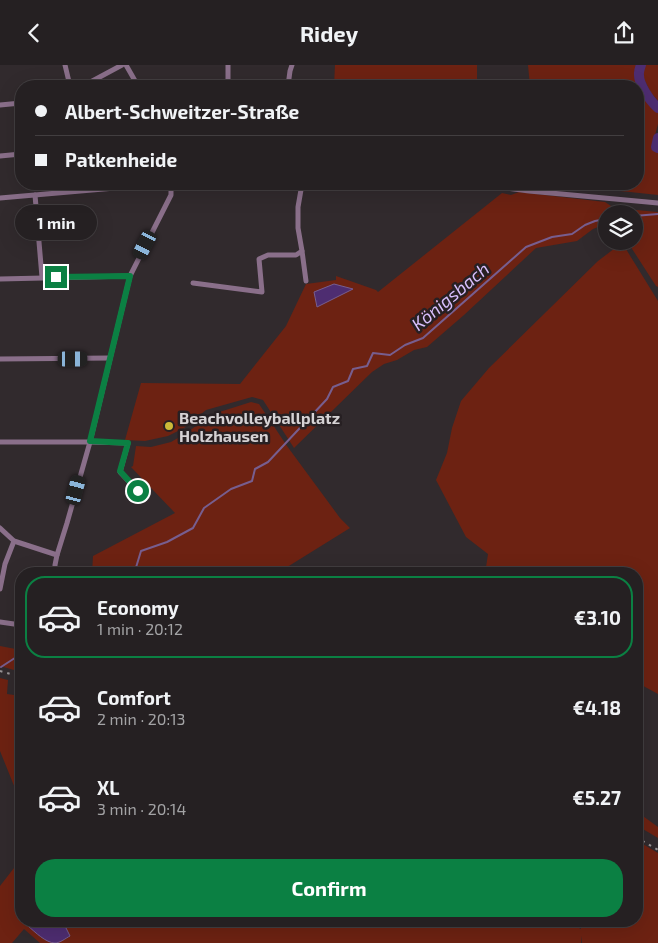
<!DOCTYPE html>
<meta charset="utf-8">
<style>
:root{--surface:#252022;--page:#2d282a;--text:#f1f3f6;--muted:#a3a3a5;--line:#423e40;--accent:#0b8043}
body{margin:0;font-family:"Exo 2",sans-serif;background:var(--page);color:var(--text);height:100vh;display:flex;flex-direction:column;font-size:19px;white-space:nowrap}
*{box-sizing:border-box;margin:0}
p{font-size:16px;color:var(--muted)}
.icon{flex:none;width:28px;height:28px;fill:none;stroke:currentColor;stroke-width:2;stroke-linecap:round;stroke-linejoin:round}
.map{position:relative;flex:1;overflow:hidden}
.panel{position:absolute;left:15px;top:502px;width:628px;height:360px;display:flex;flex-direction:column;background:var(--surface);border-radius:20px;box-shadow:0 5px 20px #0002,0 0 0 1px var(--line)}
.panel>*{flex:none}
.banner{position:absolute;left:15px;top:15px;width:629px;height:110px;border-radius:20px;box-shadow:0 5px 20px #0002,0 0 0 1px var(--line);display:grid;align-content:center;height:110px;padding:0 20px;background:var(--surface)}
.tools{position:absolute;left:598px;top:140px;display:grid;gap:10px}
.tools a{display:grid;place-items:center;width:45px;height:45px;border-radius:50%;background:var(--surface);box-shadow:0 5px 20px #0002,0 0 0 1px var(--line);font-size:25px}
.end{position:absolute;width:22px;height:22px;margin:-11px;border:6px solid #0b8043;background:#fff;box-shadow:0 0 0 2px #fff}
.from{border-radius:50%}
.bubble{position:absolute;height:35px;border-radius:18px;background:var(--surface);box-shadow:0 5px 20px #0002,0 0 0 1px var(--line);font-size:16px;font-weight:700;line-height:35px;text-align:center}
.car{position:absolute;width:15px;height:30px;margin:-15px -8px;border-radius:6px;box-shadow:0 0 4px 1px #0007;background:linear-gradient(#222 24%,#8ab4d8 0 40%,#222 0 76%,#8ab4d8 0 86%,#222 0)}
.banner b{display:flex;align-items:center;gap:18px;height:48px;font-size:19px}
.banner b+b{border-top:1px solid var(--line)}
.banner i{width:12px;height:12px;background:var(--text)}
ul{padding:9px 0 0;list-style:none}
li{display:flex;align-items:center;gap:15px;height:82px;margin:0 10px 8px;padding:0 10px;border:2px solid transparent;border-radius:20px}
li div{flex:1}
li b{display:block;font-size:19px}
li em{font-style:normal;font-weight:700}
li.active{border-color:var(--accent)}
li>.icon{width:45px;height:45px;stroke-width:1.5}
.primary-button{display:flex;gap:10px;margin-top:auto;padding:10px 20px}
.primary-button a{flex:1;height:58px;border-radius:20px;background:var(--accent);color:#fff;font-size:20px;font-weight:700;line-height:58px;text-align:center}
header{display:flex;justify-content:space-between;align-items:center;height:65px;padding:0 20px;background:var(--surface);font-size:22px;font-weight:700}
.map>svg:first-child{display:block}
</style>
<header><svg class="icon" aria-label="back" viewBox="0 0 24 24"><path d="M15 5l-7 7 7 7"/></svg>Ridey<svg class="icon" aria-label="share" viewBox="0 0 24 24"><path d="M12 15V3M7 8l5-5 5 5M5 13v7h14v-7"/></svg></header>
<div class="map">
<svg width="658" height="878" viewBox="0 0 658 878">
<rect width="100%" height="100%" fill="#312a2d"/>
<g fill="#6d2212">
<path d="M335,0H477V21H334Z"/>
<path d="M528,0H638C637,3 636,5 635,8C634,22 648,39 658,47V59L652,81L658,87V130L555,119H638V21H530Z"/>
<path d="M645,0H658V36L651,28L642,10Z"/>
<path d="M519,127L605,137L614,143L658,147V222L656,221L627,176H634V149H606V159L593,164L577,176L536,183L464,250L427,282L414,285L397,295L384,299L372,307L294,383L263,335L252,332L206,345L184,363L168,371L145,376L125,375L141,318L240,319L286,261L306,219L336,215V211L376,225L378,227L502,128L511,130Z"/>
<path d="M620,176H621L658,236V629L636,617V509H485L488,489L466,472L436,415L447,388L452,363L461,336L489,303L598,196L619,180Z"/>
<path d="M251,337L259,339L287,381L340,453L350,463L284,504L287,509H92L93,491L175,448L131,402L133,401L136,381L151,382L171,377L188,367L210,350Z"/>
<path d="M0,581L21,585V607L0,601Z"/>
<path d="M0,613L8,615L7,629L21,631V738L0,686Z"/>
<path d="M636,746L658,762V773L636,760Z"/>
<path d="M636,775L658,788V878H582V871L581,878H57L70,871L66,863L59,856H564L581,864L580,856H636Z"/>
<path d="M21,794V856H32L28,861L45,874L55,878H40L24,864L12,878H0V821Z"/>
</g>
<g fill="#4e2d71" stroke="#775e8f">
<path d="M334,219L353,224L317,242L314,227Z"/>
<path d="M32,856H59L66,863L70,871C66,873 60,878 55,878C46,878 35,867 28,861Z"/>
</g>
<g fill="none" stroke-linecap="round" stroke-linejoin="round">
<g stroke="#775e8f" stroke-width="2">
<path d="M634,151L658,149"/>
<path d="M134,509L141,486L167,477L193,463L204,443L231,424L252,416L255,404L268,397L327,334L333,322L348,316L353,304L367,301L373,288L390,290L405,280L423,273L526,182L552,172L572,169L585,160L595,156L606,154"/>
<path d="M1,602L21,589"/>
</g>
<g stroke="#4e2d71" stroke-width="10">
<path d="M641,0C640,3 639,5 639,8C638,19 650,36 658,43"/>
<path d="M658,73L656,82L658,83"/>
</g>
<g stroke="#8a6f8a" stroke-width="5">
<path d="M65,0L70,21"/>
<path d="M126,0L138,21"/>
<path d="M288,19L316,20"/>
<path d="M83,21L122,0"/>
<path d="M228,21V0"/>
<path d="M288,21L290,6L292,0"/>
<path d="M0,40L21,38"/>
<path d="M0,91L21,89"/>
<path d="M474,119L529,126L658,138"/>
<path d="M35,130L42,212"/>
<path d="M0,133L161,119"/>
<path d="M302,186L306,216"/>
<path d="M0,214L130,211"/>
<path d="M193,218L262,227L259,194L268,190H296L302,186L298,163V142L302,119"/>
<path d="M0,294L110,293"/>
<path d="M0,377H90L128,378L120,407L138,426"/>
<path d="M0,463L14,476L57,490"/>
<path d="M55,509V500L57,490L67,458L90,377L130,211L171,130V119"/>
<path d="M0,524L5,499L14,476"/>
<path d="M0,557L21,560"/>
</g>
<g stroke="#9a9597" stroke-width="2" stroke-dasharray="2.5 5" stroke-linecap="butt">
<path d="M0,606L21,612"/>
<path d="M636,772L658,785"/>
</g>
</g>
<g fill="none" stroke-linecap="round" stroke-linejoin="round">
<path stroke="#0b8043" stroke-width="6" d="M56,212L130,211L90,376L128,378L120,406L138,426"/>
</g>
<circle fill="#ccb938" stroke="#272023" stroke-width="2" cx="169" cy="361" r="5"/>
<g text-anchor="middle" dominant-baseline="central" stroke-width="5" stroke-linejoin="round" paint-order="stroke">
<g font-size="16" font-weight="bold" fill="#d6d2d4" stroke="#272023" text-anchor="start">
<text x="179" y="352">Beachvolleyballplatz<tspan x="179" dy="18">Holzhausen</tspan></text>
</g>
<g font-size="18" font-style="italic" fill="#d8bffc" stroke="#272023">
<text transform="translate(450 231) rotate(-40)">Königsbach</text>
</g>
</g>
</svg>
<div class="tools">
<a><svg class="icon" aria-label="layers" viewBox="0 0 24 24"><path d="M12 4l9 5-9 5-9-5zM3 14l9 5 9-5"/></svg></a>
</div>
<i class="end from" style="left:138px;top:426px"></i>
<i class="end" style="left:56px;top:212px"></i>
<div class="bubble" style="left:15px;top:140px;width:82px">1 min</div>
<i class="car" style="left:145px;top:180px;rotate:207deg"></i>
<i class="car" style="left:73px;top:294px;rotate:90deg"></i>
<i class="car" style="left:76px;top:425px;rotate:15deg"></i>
<div class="banner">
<b><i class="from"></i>Albert-Schweitzer-Straße</b>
<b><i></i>Patkenheide</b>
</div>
<section class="panel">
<ul>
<li class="active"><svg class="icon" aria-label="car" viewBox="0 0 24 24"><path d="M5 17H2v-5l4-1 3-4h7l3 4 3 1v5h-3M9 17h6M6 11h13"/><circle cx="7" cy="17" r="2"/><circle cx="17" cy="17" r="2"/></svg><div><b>Economy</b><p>1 min · 20:12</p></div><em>€3.10</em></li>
<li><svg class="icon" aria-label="car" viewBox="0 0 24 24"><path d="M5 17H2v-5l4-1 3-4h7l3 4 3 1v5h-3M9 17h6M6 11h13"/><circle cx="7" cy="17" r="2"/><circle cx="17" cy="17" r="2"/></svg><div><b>Comfort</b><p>2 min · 20:13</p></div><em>€4.18</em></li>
<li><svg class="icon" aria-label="car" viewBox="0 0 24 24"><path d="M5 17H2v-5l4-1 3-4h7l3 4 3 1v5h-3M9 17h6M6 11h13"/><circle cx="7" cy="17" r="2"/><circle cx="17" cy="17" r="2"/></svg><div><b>XL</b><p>3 min · 20:14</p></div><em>€5.27</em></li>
</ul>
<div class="primary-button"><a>Confirm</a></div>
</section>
</div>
